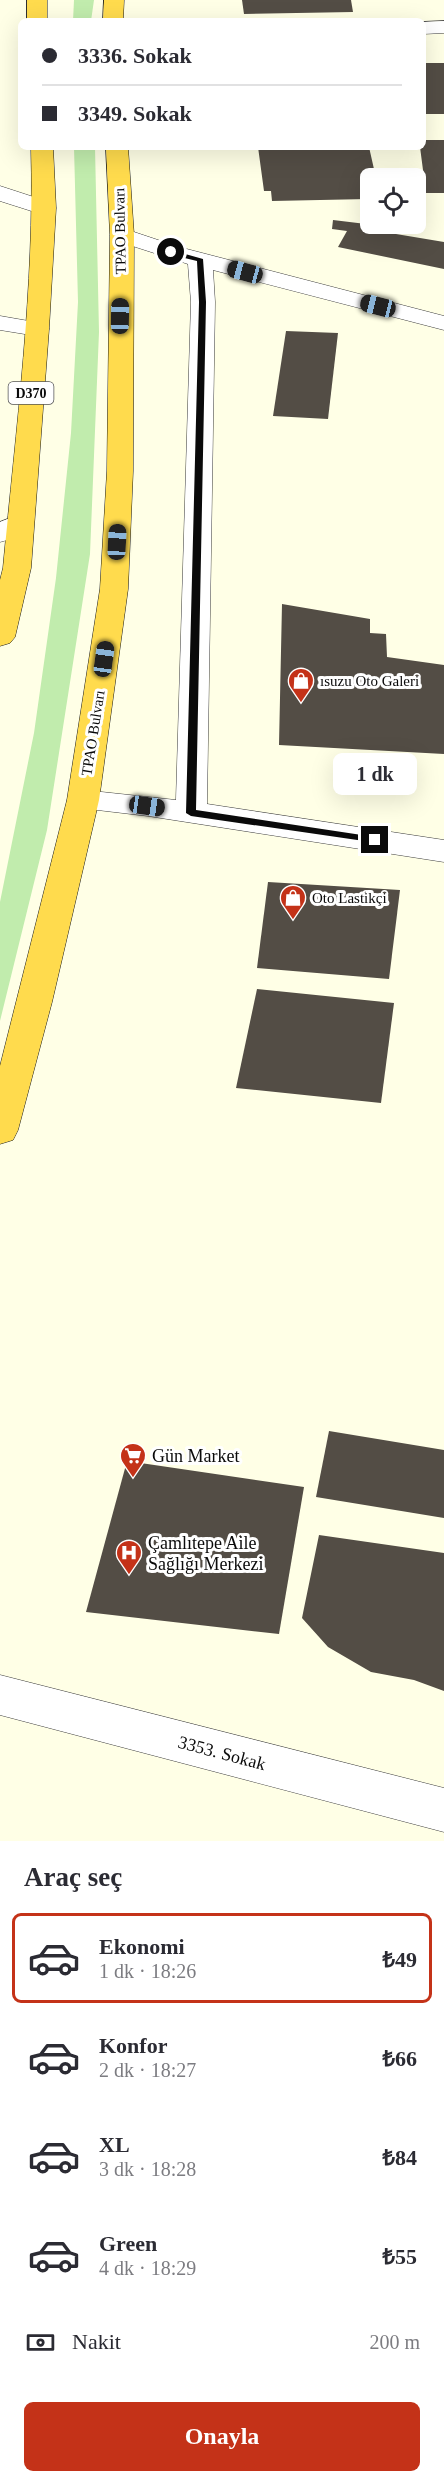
<!DOCTYPE html>
<html lang="tr">
<meta charset="utf-8">
<style>
:root{--surface:#fff;--page:#f7f7f7;--text:#2b2b33;--muted:#7c7c81;--line:#e1e1e2;--accent:#c43218}
body{margin:0;font-family:Georgia,serif;background:var(--page);color:var(--text);height:100vh;display:flex;flex-direction:column;font-size:22px;white-space:nowrap}
*{box-sizing:border-box;margin:0}
p{font-size:20px;color:var(--muted)}
.icon{flex:none;width:33px;height:33px;fill:none;stroke:currentColor;stroke-width:2;stroke-linecap:round;stroke-linejoin:round}
.map{position:relative;height:1841px;overflow:hidden}
.details{display:flex;flex-direction:column;background:var(--surface);flex:1}
.details>*{flex:none}
.banner{position:absolute;left:18px;top:18px;width:408px;height:132px;border-radius:9px;box-shadow:0 6px 24px #0002;display:grid;align-content:center;height:132px;padding:0 24px;background:var(--surface)}
.controls{position:absolute;left:360px;top:168px;display:grid;gap:12px}
.controls a{display:grid;place-items:center;width:66px;height:66px;border-radius:9px;background:var(--surface);box-shadow:0 6px 24px #0002;font-size:30px}
.end{position:absolute;width:27px;height:27px;margin:-14px;border:8px solid #0a0a0a;background:#fff;box-shadow:0 0 0 3px #fff}
.from{border-radius:50%}
.bubble{position:absolute;height:42px;border-radius:9px;background:var(--surface);box-shadow:0 6px 24px #0002;font-size:20px;font-weight:700;line-height:42px;text-align:center}
.car{position:absolute;width:18px;height:36px;margin:-18px -9px;border-radius:8px;box-shadow:0 0 4px 2px #0007;background:linear-gradient(#222 24%,#8ab4d8 0 40%,#222 0 76%,#8ab4d8 0 86%,#222 0)}
.banner b{display:flex;align-items:center;gap:21px;height:57px;font-size:22px}
.banner b+b{border-top:2px solid var(--line)}
.banner i{width:15px;height:15px;background:var(--text)}
ul{padding:0;list-style:none}
li{display:flex;align-items:center;gap:18px;height:90px;margin:0 12px 9px;padding:0 12px;border:3px solid transparent;border-radius:9px}
li div{flex:1}
li b{display:block;font-size:22px}
li em{font-style:normal;font-weight:700}
li.current{border-color:var(--accent)}
li>.icon{width:54px;height:54px;stroke-width:1.5}
h2{padding:0 24px;font-size:27px;line-height:72px}
.pay{display:flex;align-items:center;gap:15px;height:66px;padding:0 24px;font-size:22px}
.pay p{margin-inline-start:auto}
.action{display:flex;gap:12px;margin-top:auto;padding:12px 24px}
.action a{flex:1;height:69px;border-radius:9px;background:var(--accent);color:#fff;font-size:24px;font-weight:700;line-height:69px;text-align:center}
.map>svg:first-child{display:block}
</style>
<div class="map">
<svg width="444" height="1841" viewBox="0 0 444 1841">
<rect width="100%" height="100%" fill="#ffffe6"/>
<g fill="#c1ecad">
<path d="M74,0H94L91,21H73Z"/>
<path d="M74,147H95L99,332L90,554L47,830L0,1021V902L34,733L56,578L71,433L78,302Z"/>
</g>
<g fill="#534d45">
<path d="M242,0H351L353,12L244,14Z"/>
<rect x="423" y="63" width="21" height="51"/>
<path d="M423,140H444V193H426L420,147H423Z"/>
<path d="M258,147H369L376,178H370V190H367L368,199L272,201L271,191H264Z"/>
<path d="M333,220L399,228L396,234L444,242V269L338,247L347,231L332,229Z"/>
<path d="M286,331L338,333L328,419L273,416Z"/>
<path d="M282,604L370,619V633L386,634L387,657L444,665V754L279,745Z"/>
<path d="M268,882L400,890L389,979L257,968Z"/>
<path d="M257,989L394,1003L381,1103L236,1088Z"/>
<path d="M329,1431L444,1450V1518L316,1497Z"/>
<path d="M127,1461L304,1487L279,1634L86,1612Z"/>
<path d="M319,1535L444,1553V1691L414,1680L371,1672L328,1647L302,1618Z"/>
</g>
<g fill="none" stroke-linecap="round" stroke-linejoin="round">
<defs>
<g id="minor">
<path d="M444,21V33L423,34V22Z"/>
<path d="M0,186L52,203L56,208L52,213L44,215L0,201Z"/>
<path d="M122,228L179,247L444,316V330L213,270L215,302L207,804L444,840V862L148,816L72,807L67,800L72,793L83,790L176,800L191,302L188,264L114,240L110,235L114,230Z"/>
<path d="M0,316L46,324L49,329L46,334L37,336L0,330Z"/>
<path d="M20,514L30,516L34,522C26,533 12,539 0,542V522Z"/>
<path d="M0,1675L444,1788V1832L0,1715Z"/>
</g>
<g id="trunk">
<rect x="27" y="0" width="20" height="21"/>
<path d="M104,0H124L123,21H103Z"/>
<path d="M31,147H53L56,208L49,329L31,568L15,637L10,643L0,646V580L3,568C16,428 35,287 31,147Z"/>
<path d="M106,147H128L134,235L133,471L128,589L99,800L52,1002L18,1130L13,1140L0,1144V1066L67,800L100,589L107,471L110,235Z"/>
</g>
</defs>
<use href="#minor" stroke="#3d3d3d" stroke-width="1"/>
<use href="#trunk" stroke="#1b1b1b" stroke-width="1"/>
<use href="#minor" fill="#fff" fill-rule="evenodd"/>
<use href="#trunk" fill="#ffdb4d" fill-rule="evenodd"/>
</g>
<path fill="#0a0a0a" d="M171,250L203,259L206,302L196,810L375,837L378,838V843L191,816L186,813L199,302L197,261L168,254Z"/>
<defs>
<symbol id="shop-pin" viewBox="-11 -11 22 30"><path d="M0 17L-7.5 6A9.5 9.5 0 1 1 7.5 6Z" fill="#c43218" stroke="#fff"/><path d="M-5-2.5h2.3a2.7 3.5 0 0 1 5.4 0H5L5.5 6h-11ZM-1.5-2.5h3a1.5 2.3 0 0 0-3 0Z" fill="#fff"/></symbol>
<symbol id="supermarket-pin" viewBox="-11 -11 22 30"><path d="M0 17L-7.5 6A9.5 9.5 0 1 1 7.5 6Z" fill="#c43218" stroke="#fff"/><path d="M-6-5.5h2.5l.6 2H6L4.5 2H-2.5L-4.4-4H-6ZM-1.5 3.2a1.3 1.3 0 1 0 .1 0ZM3 3.2a1.3 1.3 0 1 0 .1 0Z" fill="#fff"/></symbol>
<symbol id="hospital-pin" viewBox="-11 -11 22 30"><path d="M0 17L-7.5 6A9.5 9.5 0 1 1 7.5 6Z" fill="#c43218" stroke="#fff"/><path d="M-5-5h3v3.5h4V-5h3V5h-3V1.5h-4V5h-3Z" fill="#fff"/></symbol>
</defs>
<g fill-rule="evenodd">
<use href="#shop-pin" x="286" y="666" width="30" height="40"/>
<use href="#shop-pin" x="278" y="883" width="30" height="40"/>
<use href="#supermarket-pin" x="118" y="1441" width="30" height="40"/>
<use href="#hospital-pin" x="114" y="1538" width="30" height="40"/>
</g>
<g text-anchor="middle" dominant-baseline="central" stroke-width="6" stroke-linejoin="round" paint-order="stroke">
<rect fill="#fff" stroke="#545454" stroke-width="1.5" x="8.5" y="382" width="45" height="22" rx="4.5"/>
<g font-size="14" font-weight="bold" fill="#0a0a0a">
<text x="31" y="393">D370</text>
</g>
<g font-size="15" fill="#0a0a0a" stroke="#fff">
<text transform="translate(120 231) rotate(-91)">TPAO Bulvarı</text>
<text transform="translate(93 733) rotate(-81)">TPAO Bulvarı</text>
</g>
<g font-size="15" fill="#0a0a0a" stroke="#fff" text-anchor="start">
<text x="320" y="681">ısuzu Oto Galeri</text>
<text x="312" y="898">Oto Lastikçi</text>
</g>
<g font-size="18" fill="#0a0a0a" stroke="#fff" text-anchor="start">
<text x="152" y="1456">Gün Market</text>
<text x="148" y="1543">Çamlıtepe Aile<tspan x="148" dy="21">Sağlığı Merkezi</tspan></text>
</g>
<g font-size="18" fill="#0a0a0a" stroke="#fff">
<text transform="translate(222 1753) rotate(15)">3353. Sokak</text>
</g>
</g>
</svg>
<div class="controls">
<a><svg class="icon" aria-label="locate" viewBox="0 0 24 24"><circle cx="12" cy="12" r="6"/><path d="M12 2v4M12 18v4M2 12h4M18 12h4"/></svg></a>
</div>
<i class="end from" style="left:171px;top:252px"></i>
<i class="end" style="left:375px;top:840px"></i>
<div class="bubble" style="left:333px;top:753px;width:84px">1 dk</div>
<i class="car" style="left:245px;top:272px;rotate:285deg"></i>
<i class="car" style="left:378px;top:306px;rotate:284deg"></i>
<i class="car" style="left:120px;top:316px;rotate:1deg"></i>
<i class="car" style="left:117px;top:542px;rotate:3deg"></i>
<i class="car" style="left:104px;top:659px;rotate:8deg"></i>
<i class="car" style="left:147px;top:806px;rotate:98deg"></i>
<div class="banner">
<b><i class="from"></i>3336. Sokak</b>
<b><i></i>3349. Sokak</b>
</div>
</div>
<section class="details">
<h2>Araç seç</h2>
<ul>
<li class="current"><svg class="icon" aria-label="car" viewBox="0 0 24 24"><path d="M5 17H2v-5l4-1 3-4h7l3 4 3 1v5h-3M9 17h6M6 11h13"/><circle cx="7" cy="17" r="2"/><circle cx="17" cy="17" r="2"/></svg><div><b>Ekonomi</b><p>1 dk · 18:26</p></div><em>₺49</em></li>
<li><svg class="icon" aria-label="car" viewBox="0 0 24 24"><path d="M5 17H2v-5l4-1 3-4h7l3 4 3 1v5h-3M9 17h6M6 11h13"/><circle cx="7" cy="17" r="2"/><circle cx="17" cy="17" r="2"/></svg><div><b>Konfor</b><p>2 dk · 18:27</p></div><em>₺66</em></li>
<li><svg class="icon" aria-label="car" viewBox="0 0 24 24"><path d="M5 17H2v-5l4-1 3-4h7l3 4 3 1v5h-3M9 17h6M6 11h13"/><circle cx="7" cy="17" r="2"/><circle cx="17" cy="17" r="2"/></svg><div><b>XL</b><p>3 dk · 18:28</p></div><em>₺84</em></li>
<li><svg class="icon" aria-label="car" viewBox="0 0 24 24"><path d="M5 17H2v-5l4-1 3-4h7l3 4 3 1v5h-3M9 17h6M6 11h13"/><circle cx="7" cy="17" r="2"/><circle cx="17" cy="17" r="2"/></svg><div><b>Green</b><p>4 dk · 18:29</p></div><em>₺55</em></li>
</ul>
<div class="pay"><svg class="icon" aria-label="cash" viewBox="0 0 24 24"><path d="M3 7h18v10H3z"/><circle cx="12" cy="12" r="2"/></svg>Nakit<p>200 m</p></div>
<div class="action"><a>Onayla</a></div>
</section>
